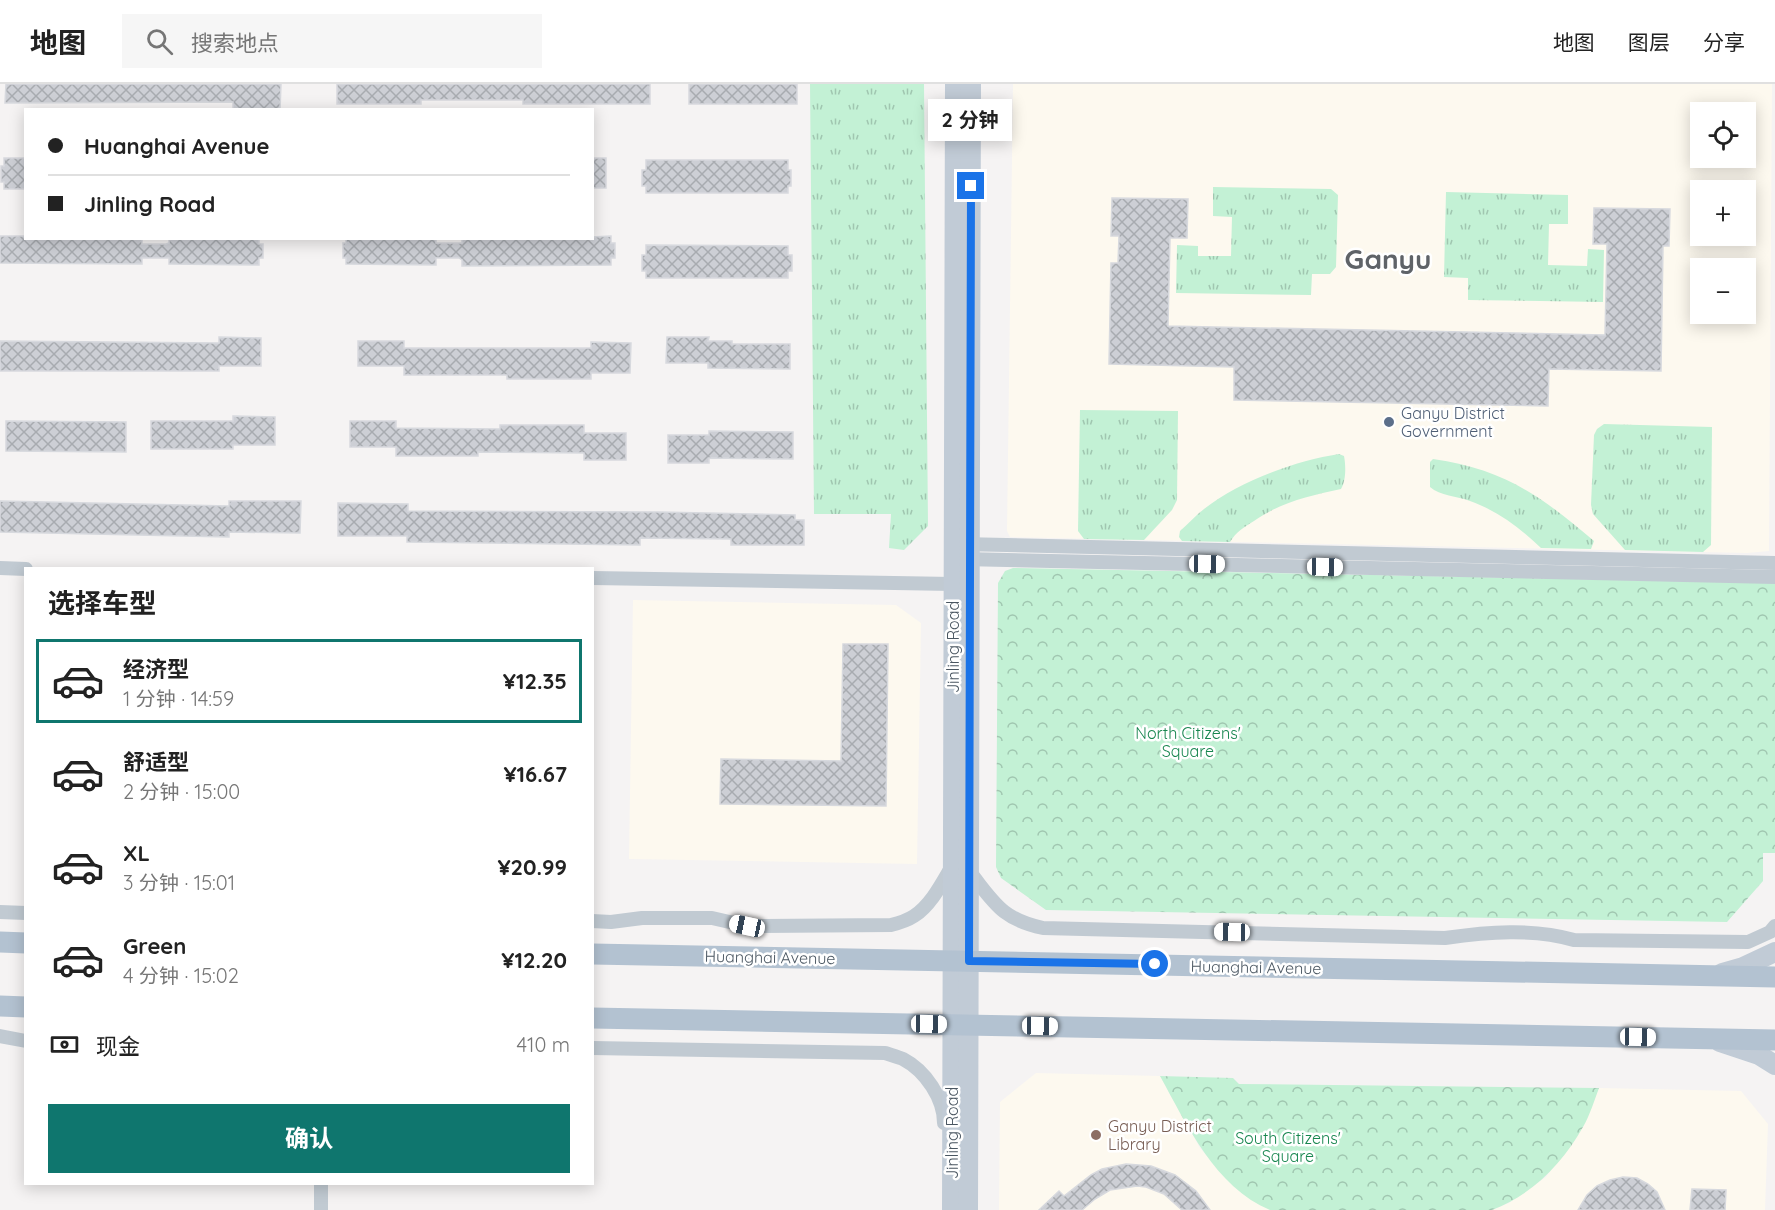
<!DOCTYPE html>
<html lang="zh">
<meta charset="utf-8">
<style>
:root{--surface:#fff;--page:#f6f6f6;--text:#222;--muted:#767676;--line:#e0e0e0;--accent:#0f766e}
body{margin:0;font-family:Quicksand,"Noto Sans SC",sans-serif;background:var(--page);color:var(--text);height:100vh;display:flex;flex-direction:column;font-size:22px;white-space:nowrap}
*{box-sizing:border-box;margin:0}
p{font-size:20px;color:var(--muted)}
.icon{flex:none;width:33px;height:33px;fill:none;stroke:currentColor;stroke-width:2;stroke-linecap:round;stroke-linejoin:round}
.map{position:relative;flex:1;overflow:hidden}
.details{position:absolute;left:24px;top:483px;width:570px;height:618px;display:flex;flex-direction:column;background:var(--surface);border-radius:0px;box-shadow:0 3px 15px #0003}
.details>*{flex:none}
.hud{position:absolute;left:24px;top:24px;width:570px;height:132px;border-radius:0px;box-shadow:0 3px 15px #0003;display:grid;align-content:center;height:132px;padding:0 24px;background:var(--surface)}
.fabs{position:absolute;left:1690px;top:18px;display:grid;gap:12px}
.fabs a{display:grid;place-items:center;width:66px;height:66px;border-radius:0px;background:var(--surface);box-shadow:0 3px 15px #0003;font-size:30px}
.end{position:absolute;width:27px;height:27px;margin:-14px;border:8px solid #1a73e8;background:#fff;box-shadow:0 0 0 3px #fff}
.from{border-radius:50%}
.bubble{position:absolute;height:42px;border-radius:0px;background:var(--surface);box-shadow:0 3px 15px #0003;font-size:20px;font-weight:700;line-height:42px;text-align:center}
.car{position:absolute;width:18px;height:36px;margin:-18px -9px;border-radius:8px;box-shadow:0 0 4px 2px #0007;background:linear-gradient(#fff 24%,#345 0 40%,#fff 0 76%,#345 0 86%,#fff 0)}
.hud b{display:flex;align-items:center;gap:21px;height:57px;font-size:22px}
.hud b+b{border-top:2px solid var(--line)}
.hud i{width:15px;height:15px;background:var(--text)}
ul{padding:0;list-style:none}
li{display:flex;align-items:center;gap:18px;height:84px;margin:0 12px 9px;padding:0 12px;border:3px solid transparent;border-radius:0px}
li div{flex:1}
li b{display:block;font-size:22px}
li em{font-style:normal;font-weight:700}
li.current{border-color:var(--accent)}
li>.icon{width:54px;height:54px;stroke-width:1.5}
h2{padding:0 24px;font-size:27px;line-height:72px}
.pay{display:flex;align-items:center;gap:15px;height:66px;padding:0 24px;font-size:22px}
.pay p{margin-inline-start:auto}
.primary-button{display:flex;gap:12px;margin-top:auto;padding:12px 24px}
.primary-button a{flex:1;height:69px;border-radius:0px;background:var(--accent);color:#fff;font-size:24px;font-weight:700;line-height:69px;text-align:center}
header{display:flex;align-items:center;gap:36px;box-sizing:border-box;height:84px;padding:0 30px;background:var(--surface);border-bottom:2px solid var(--line)}
header strong{font-size:28px}
nav{display:flex;gap:33px;margin-inline-start:auto;font-size:21px}
.search{width:420px;height:54px;background:var(--page);display:flex;align-items:center;gap:15px;box-sizing:border-box;padding:0 21px;border-radius:0px;color:var(--muted);font-size:22px}
.map>svg:first-child{display:block}
</style>
<header>
<strong>地图</strong>
<div class="search"><svg class="icon" aria-label="search" viewBox="0 0 24 24"><circle cx="10" cy="10" r="6"/><path d="M15 15l6 6"/></svg>搜索地点</div>
<nav><a>地图</a><a>图层</a><a>分享</a></nav>
</header>
<div class="map">
<svg width="1775" height="1126" viewBox="0 0 1775 1126">
<defs>
<pattern id="grass-tufts" width="24" height="20" patternUnits="userSpaceOnUse" patternTransform="scale(1.5)"><rect width="24" height="20" fill="#c3f1d5"/><path d="M3 7l-1-3M5 7V3M7 7l1-3M15 17l-1-3M17 17v-4M19 17l1-3" fill="none" stroke="#a0c6b0"/></pattern>
<pattern id="park-crowns" width="20" height="18" patternUnits="userSpaceOnUse" patternTransform="scale(1.5)"><rect width="20" height="18" fill="#c3f1d5"/><path d="M2 6a3 3 0 1 1 6 0M12 15a3 3 0 1 1 6 0" fill="none" stroke="#a0c6b0"/></pattern>
<pattern id="building-cross-hatch" width="8" height="8" patternUnits="userSpaceOnUse" patternTransform="scale(1.5)"><rect width="8" height="8" fill="#cdcfd5"/><path d="M0 0l8 8M0 8l8-8" fill="none" stroke="#a8abb0"/></pattern>
</defs>
<rect width="100%" height="100%" fill="#f5f3f3"/>
<g fill="#fdf9ef" fill-rule="evenodd">
<path d="M1013,0H1772L1769,467L1747,469L1010,453L1007,447ZM1701,28H1746V74H1701ZM1701,106H1746V152H1701ZM1701,184H1746V230H1701Z"/>
<path d="M633,516L896,521L921,539L917,780L629,775Z"/>
<path d="M1036,989L1160,992L1200,1064L1223,1091L1243,1110L1270,1126H999L1000,1018Z"/>
<path d="M1599,1004L1741,1007L1768,1040L1765,1126H1492L1509,1119L1546,1093L1583,1043Z"/>
</g>
<g fill="url(#grass-tufts)">
<path d="M810,0H924L928,442L904,466L889,464L891,430H814Z"/>
<path d="M1213,103L1331,105L1338,111L1336,183L1330,190H1312L1311,211L1176,209L1177,161L1198,162V172H1231L1232,133L1213,132Z"/>
<path d="M1446,108L1568,111V140H1549L1548,181L1587,182L1588,165L1604,166L1603,218L1468,216V194L1444,193Z"/>
<path d="M1080,326L1178,327L1177,416L1172,426L1144,456L1084,455L1078,447Z"/>
<path d="M1604,340L1712,343L1711,461L1703,468L1625,466L1593,430L1591,421L1594,351L1597,345Z"/>
<path d="M1339,370L1344,372C1346,382 1346,397 1341,405C1309,412 1281,418 1254,437C1244,443 1236,448 1230,458L1182,457L1179,453L1180,447C1188,440 1196,431 1204,425C1239,397 1295,377 1339,370Z"/>
<path d="M1433,375C1504,385 1541,412 1594,457L1591,465L1541,464C1520,444 1498,427 1470,417C1457,412 1440,412 1430,403V378Z"/>
</g>
<g fill="url(#park-crowns)">
<path d="M1013,484L1775,499V769H1763V797L1727,838L1046,826L1001,794L996,783L998,499L1005,487Z"/>
<path d="M1160,992L1233,994L1239,1000L1599,1004C1594,1017 1590,1031 1583,1043C1562,1080 1532,1111 1492,1126H1270C1215,1103 1187,1041 1160,992Z"/>
</g>
<g fill="url(#building-cross-hatch)" stroke="#d7d9de" stroke-width="1.5">
<path d="M6,0H281L280,26L233,25V18L5,19Z"/>
<path d="M337,0H650V20H523V16H421V20H337Z"/>
<rect x="689" y="0" width="108" height="20"/>
<path d="M4,74H26V105H4V98H1V82H4Z"/>
<rect x="592" y="74" width="14" height="30"/>
<path d="M646,76H788V86H791V102H788V109H646V102H642V86H646Z"/>
<path d="M1112,114L1188,115L1187,154H1170L1168,242L1605,251L1607,160H1593L1594,124L1670,125L1669,162H1663L1661,287L1549,285L1548,322L1234,316V283L1109,280L1111,179H1118L1119,152H1111Z"/>
<path d="M0,152H26V154H142V160H166L169,159V154H259V160H263V174H259V181L169,180V174H142V180L0,179Z"/>
<path d="M611,152V159H615V174H611V181L462,182V176L459,174H436V181L346,180V174H343V159H346V154H436V159H462V154H592V153Z"/>
<path d="M646,161L788,162V171H792V187H788V194H646V187H642V171H646Z"/>
<path d="M219,253L261,254V282H219V287H0V257L219,259Z"/>
<path d="M667,253H709L708,257H732V260H790V285L708,284V279H666Z"/>
<path d="M358,257H404V264H591V258L631,259L630,289H591V295H507V291H404V282H358Z"/>
<path d="M233,332L275,333V361H233V365H151V337H233Z"/>
<path d="M6,337L126,338V368L6,367Z"/>
<path d="M350,337H396V344L500,345V341H584V349H626V376H584V369L478,368V372H396V363H350Z"/>
<path d="M709,347L793,348V375L709,374V379H668V351H709Z"/>
<path d="M0,417L229,422V417H301L300,449L229,448V453L0,448Z"/>
<path d="M338,419L408,420V427L659,428L795,431V436H804V461H731V455L640,454V461L407,458V452H338Z"/>
<path d="M843,560H888L886,722L720,720L721,675L841,677Z"/>
<path d="M1126,1080L1151,1082L1175,1091L1196,1107L1210,1126H1182L1164,1110L1146,1103L1137,1102L1110,1106L1095,1115L1082,1126H1039L1059,1107L1064,1112L1091,1091L1102,1085Z"/>
<path d="M1623,1093L1637,1094L1648,1100L1657,1108L1665,1126H1578L1587,1111L1597,1102L1610,1096Z"/>
<path d="M1692,1105L1726,1106L1725,1126H1690Z"/>
</g>
<g fill="none" stroke-linecap="round" stroke-linejoin="round">
<g stroke="#c1cad2" stroke-width="14">
<path d="M961,460L1775,479"/>
<path d="M962,475L1775,493"/>
<path d="M0,484L26,485"/>
<path d="M592,494L953,500"/>
<path d="M969,787C994,818 1001,835 1043,844L1445,854C1487,848 1533,844 1574,856L1748,858L1770,848L1775,842"/>
<path d="M0,828L26,829"/>
<path d="M592,837L611,838L642,834H712L747,842L891,841C899,839 908,836 914,832C931,821 942,799 952,782"/>
<path d="M0,952L26,957"/>
<path d="M592,964L885,969C891,971 898,973 903,975C926,987 944,1015 944,1039"/>
<path d="M321,1126V1100"/>
</g>
<g stroke="#c1cbd6" stroke-width="20">
<path d="M1722,889L1743,883L1775,868"/>
<path d="M1720,958L1759,971L1775,981"/>
<path d="M952,1126L955,0"/>
<path d="M968,1126L971,0"/>
</g>
<g stroke="#b3c2d1" stroke-width="21">
<path d="M0,858L26,859"/>
<path d="M592,870L1775,893"/>
<path d="M0,922L26,923"/>
<path d="M592,934L1775,956"/>
</g>
</g>
<g fill="none" stroke-linecap="round" stroke-linejoin="round">
<path stroke="#1a73e8" stroke-width="8" d="M971,102L969,877L1155,880"/>
</g>
<circle fill="#5c6f8a" stroke="#fff" stroke-width="2" cx="1389" cy="338" r="6"/>
<circle fill="#8d6e63" stroke="#fff" stroke-width="2" cx="1096" cy="1051" r="6"/>
<g text-anchor="middle" dominant-baseline="central" stroke-width="5" stroke-linejoin="round" paint-order="stroke">
<g font-size="16" fill="#4e5e75" stroke="#fff" text-anchor="start">
<text x="1401" y="329">Ganyu District<tspan x="1401" dy="18">Government</tspan></text>
</g>
<g font-size="16" fill="#4a5661" stroke="#fff">
<text transform="translate(953 563) rotate(-90)">Jinling Road</text>
<text transform="translate(770 873) rotate(1)">Huanghai Avenue</text>
<text transform="translate(1256 883) rotate(1)">Huanghai Avenue</text>
<text transform="translate(952 1049) rotate(-90)">Jinling Road</text>
</g>
<g font-size="16" fill="#17864f" stroke="#fff">
<text x="1188" y="649">North Citizens'<tspan x="1188" dy="18">Square</tspan></text>
<text x="1288" y="1054">South Citizens'<tspan x="1288" dy="18">Square</tspan></text>
</g>
<g font-size="16" fill="#785e54" stroke="#fff" text-anchor="start">
<text x="1108" y="1042">Ganyu District<tspan x="1108" dy="18">Library</tspan></text>
</g>
<g font-size="28" font-weight="bold" fill="#5f6368" stroke="#fff">
<text x="1388" y="174">Ganyu</text>
</g>
</g>
</svg>
<div class="fabs">
<a><svg class="icon" aria-label="locate" viewBox="0 0 24 24"><circle cx="12" cy="12" r="6"/><path d="M12 2v4M12 18v4M2 12h4M18 12h4"/></svg></a>
<a>+</a>
<a>−</a>
</div>
<i class="end from" style="left:1155px;top:880px"></i>
<i class="end" style="left:971px;top:102px"></i>
<div class="bubble" style="left:928px;top:15px;width:84px">2 分钟</div>
<i class="car" style="left:1207px;top:480px;rotate:91deg"></i>
<i class="car" style="left:1325px;top:483px;rotate:91deg"></i>
<i class="car" style="left:747px;top:842px;rotate:282deg"></i>
<i class="car" style="left:1232px;top:848px;rotate:271deg"></i>
<i class="car" style="left:929px;top:940px;rotate:91deg"></i>
<i class="car" style="left:1040px;top:942px;rotate:91deg"></i>
<i class="car" style="left:1638px;top:953px;rotate:91deg"></i>
<div class="hud">
<b><i class="from"></i>Huanghai Avenue</b>
<b><i></i>Jinling Road</b>
</div>
<section class="details">
<h2>选择车型</h2>
<ul>
<li class="current"><svg class="icon" aria-label="car" viewBox="0 0 24 24"><path d="M5 17H2v-5l4-1 3-4h7l3 4 3 1v5h-3M9 17h6M6 11h13"/><circle cx="7" cy="17" r="2"/><circle cx="17" cy="17" r="2"/></svg><div><b>经济型</b><p>1 分钟 · 14:59</p></div><em>¥12.35</em></li>
<li><svg class="icon" aria-label="car" viewBox="0 0 24 24"><path d="M5 17H2v-5l4-1 3-4h7l3 4 3 1v5h-3M9 17h6M6 11h13"/><circle cx="7" cy="17" r="2"/><circle cx="17" cy="17" r="2"/></svg><div><b>舒适型</b><p>2 分钟 · 15:00</p></div><em>¥16.67</em></li>
<li><svg class="icon" aria-label="car" viewBox="0 0 24 24"><path d="M5 17H2v-5l4-1 3-4h7l3 4 3 1v5h-3M9 17h6M6 11h13"/><circle cx="7" cy="17" r="2"/><circle cx="17" cy="17" r="2"/></svg><div><b>XL</b><p>3 分钟 · 15:01</p></div><em>¥20.99</em></li>
<li><svg class="icon" aria-label="car" viewBox="0 0 24 24"><path d="M5 17H2v-5l4-1 3-4h7l3 4 3 1v5h-3M9 17h6M6 11h13"/><circle cx="7" cy="17" r="2"/><circle cx="17" cy="17" r="2"/></svg><div><b>Green</b><p>4 分钟 · 15:02</p></div><em>¥12.20</em></li>
</ul>
<div class="pay"><svg class="icon" aria-label="cash" viewBox="0 0 24 24"><path d="M3 7h18v10H3z"/><circle cx="12" cy="12" r="2"/></svg>现金<p>410 m</p></div>
<div class="primary-button"><a>确认</a></div>
</section>
</div>
